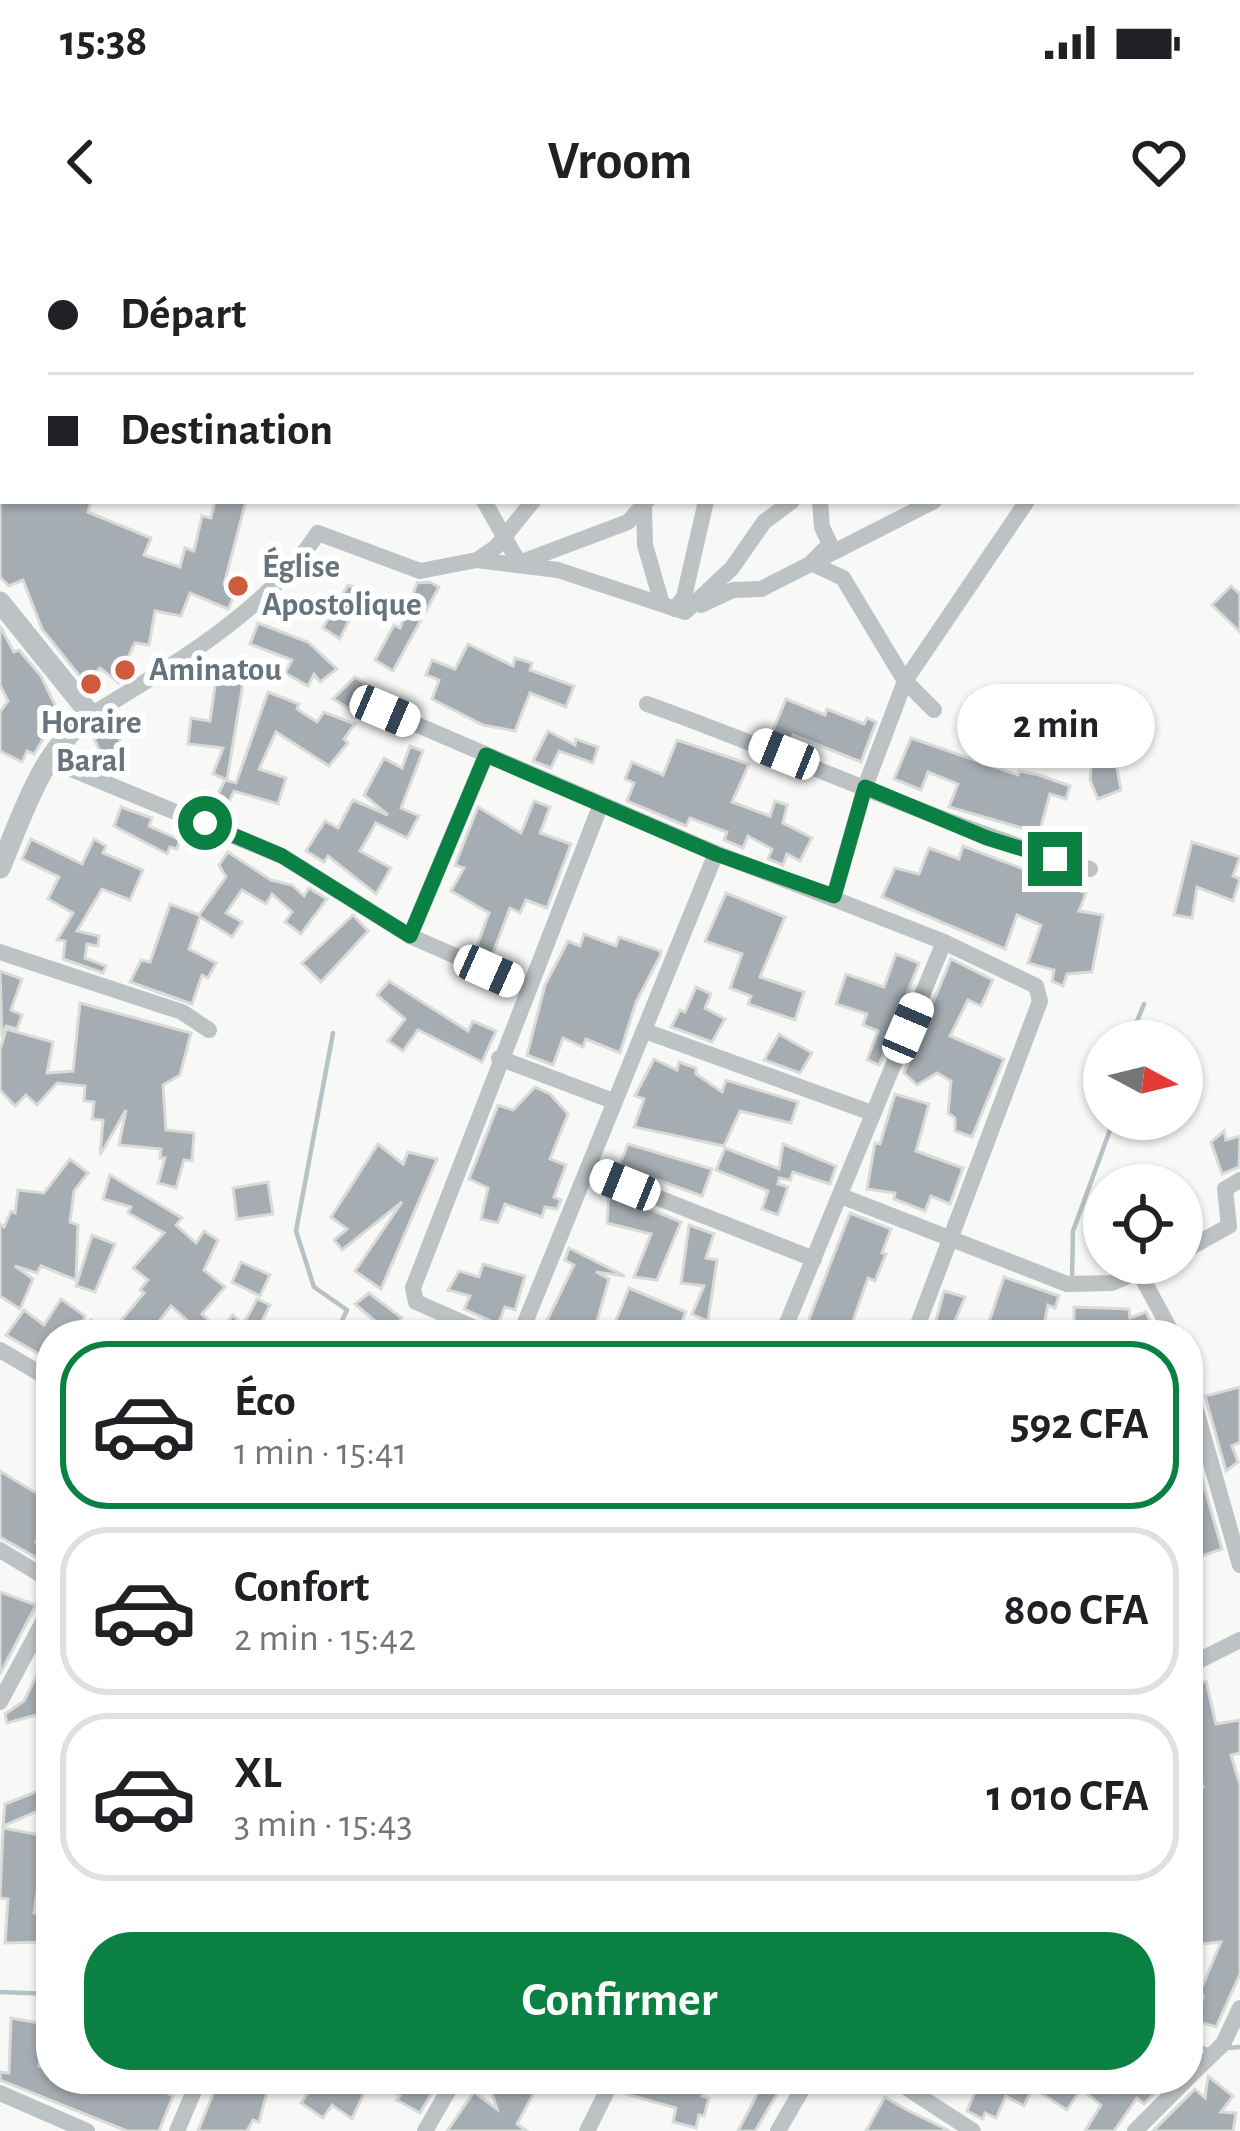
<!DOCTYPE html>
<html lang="fr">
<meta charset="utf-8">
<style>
:root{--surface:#fff;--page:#f2f2f2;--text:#202124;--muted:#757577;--line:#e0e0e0;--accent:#0b8043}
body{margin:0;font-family:"Alegreya Sans",sans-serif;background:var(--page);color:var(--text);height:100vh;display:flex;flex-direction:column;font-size:45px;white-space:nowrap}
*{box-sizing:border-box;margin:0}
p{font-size:39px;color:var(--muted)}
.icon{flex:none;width:66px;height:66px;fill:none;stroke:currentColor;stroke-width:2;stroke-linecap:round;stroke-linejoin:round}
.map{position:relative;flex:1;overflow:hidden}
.drawer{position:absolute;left:36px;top:1080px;width:1167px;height:774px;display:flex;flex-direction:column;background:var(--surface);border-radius:48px;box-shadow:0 3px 9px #0004}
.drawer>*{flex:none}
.hud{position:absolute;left:0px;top:0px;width:1242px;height:264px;box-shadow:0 3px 9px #0004;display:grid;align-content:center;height:264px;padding:0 48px;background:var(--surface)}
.needle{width:78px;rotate:97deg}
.buttons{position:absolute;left:1083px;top:780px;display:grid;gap:24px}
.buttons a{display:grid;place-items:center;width:120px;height:120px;border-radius:50%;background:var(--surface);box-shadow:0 3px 9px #0004;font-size:60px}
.end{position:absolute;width:54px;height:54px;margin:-27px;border:15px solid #0b8043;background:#fff;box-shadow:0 0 0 6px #fff}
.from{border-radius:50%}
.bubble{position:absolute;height:84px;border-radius:42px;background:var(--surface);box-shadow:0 3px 9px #0004;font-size:39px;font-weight:600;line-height:84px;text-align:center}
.car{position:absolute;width:36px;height:72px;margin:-36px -18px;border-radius:15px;box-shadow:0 0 9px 3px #0007;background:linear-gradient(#fff 24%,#345 0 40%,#fff 0 76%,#345 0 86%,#fff 0)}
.hud b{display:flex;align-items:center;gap:42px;height:114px;font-size:45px}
.hud b+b{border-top:3px solid var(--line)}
.hud i{width:30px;height:30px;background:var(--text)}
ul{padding:21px 0 0;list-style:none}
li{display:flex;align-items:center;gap:36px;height:168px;margin:0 24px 18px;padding:0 24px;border:6px solid var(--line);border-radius:48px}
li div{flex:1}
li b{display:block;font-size:45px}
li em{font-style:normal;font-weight:600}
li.on{border-color:var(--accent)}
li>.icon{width:108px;height:108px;stroke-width:1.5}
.primary-button{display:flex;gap:24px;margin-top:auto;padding:24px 48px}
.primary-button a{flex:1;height:138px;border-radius:48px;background:var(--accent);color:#fff;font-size:48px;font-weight:600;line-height:138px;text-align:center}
.status{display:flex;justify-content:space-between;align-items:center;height:84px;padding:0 60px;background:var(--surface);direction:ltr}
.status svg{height:33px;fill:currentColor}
header{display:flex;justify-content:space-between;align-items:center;height:156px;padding:0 48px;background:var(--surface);font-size:54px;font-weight:600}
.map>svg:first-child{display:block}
</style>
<div class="status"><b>15:38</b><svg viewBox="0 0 49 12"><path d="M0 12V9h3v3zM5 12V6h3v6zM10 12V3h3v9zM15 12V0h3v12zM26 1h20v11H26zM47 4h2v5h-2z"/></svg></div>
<header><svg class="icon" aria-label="back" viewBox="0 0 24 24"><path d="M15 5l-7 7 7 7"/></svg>Vroom<svg class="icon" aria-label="heart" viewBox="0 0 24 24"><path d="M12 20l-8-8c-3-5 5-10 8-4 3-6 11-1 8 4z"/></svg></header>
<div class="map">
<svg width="1240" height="1891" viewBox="0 0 1240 1891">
<rect width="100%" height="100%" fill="#f8f8f6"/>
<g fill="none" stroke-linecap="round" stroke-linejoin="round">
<g stroke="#b6c2c5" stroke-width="4.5">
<path d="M333,793L296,991L314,1047L347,1070L335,1095"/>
<path d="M1129,801L1144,764"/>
<path d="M1072,1039L1073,991L1114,879"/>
<path d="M0,1752L51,1754"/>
<path d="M1188,1778L1192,1803"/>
<path d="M1188,1802L1210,1811"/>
<path d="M1227,1808L1240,1807"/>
</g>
</g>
<g fill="#a5adb2" stroke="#dadad8" stroke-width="3">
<path d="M0,261H91L88,272L151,298L144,315L180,327L185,308L194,311L202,276L211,278L215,261H246L224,344L237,349L228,369L190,353L181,376L155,371L149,405L135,403L126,421L135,428L128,437L119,443L100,428L86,444L42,389L23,340L9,346L0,337Z"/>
<path d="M430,342L439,347L393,431L375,420L394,385L400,388L417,343Z"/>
<path d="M348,345L383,358L378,371L357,363L340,399L323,388Z"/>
<path d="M1231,346L1240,354V392L1212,365Z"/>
<path d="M258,383L308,402L337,429L320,442L314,434L308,446L285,433L292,420L250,404Z"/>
<path d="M0,386L14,412L19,410L41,436L55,465L51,486L34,514L27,511L22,522L0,511V472L8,461L0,445Z"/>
<path d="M468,404L513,426L515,418L532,423L530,430L574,446L566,467L530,453L515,491L483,485L432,459L439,440L426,435L432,420L455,429Z"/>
<path d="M355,437L381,453L361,475L333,459Z"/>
<path d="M216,439L243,443L227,540L213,534L223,508L188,504L191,478L210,481Z"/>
<path d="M268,452L299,464L297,469L317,482L324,472L355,484L344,499L348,503L329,526L276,492L259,529L286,538L278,564L234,551L229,562L217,556L225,540L236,543Z"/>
<path d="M786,459L825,475L827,469L864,484L867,478L876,482L861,522L793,495L790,503L771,495Z"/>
<path d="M116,490L128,522L108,530L94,498Z"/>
<path d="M548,491L575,505L576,499L598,507L593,523L559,511L551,528L533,521Z"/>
<path d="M911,498L1018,535L1019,531L1039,535L1070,546L1066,559L1050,554L1039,593L949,567L958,544L928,532L921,550L894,539Z"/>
<path d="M677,500L749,524L732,562L770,576L775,561L787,565L783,583L812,598L800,621L787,614L783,625L768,619L772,609L748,596L743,608L724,600L727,592L690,578L686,586L627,561L634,543L625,539L632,522L663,535Z"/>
<path d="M1112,502L1121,550L1098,559L1090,540L1093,505Z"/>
<path d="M410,506L423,511L401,568L419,576L407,598L376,583L360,611L391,628L376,654L328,616L324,622L306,611L325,581L338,588L353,560L388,575L364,555L384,518L402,528Z"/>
<path d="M534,561L550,567L540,593L571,604L547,668L526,660L520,673L510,668L491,718L475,711L489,673L451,651L464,628L455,625L478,567L521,593Z"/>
<path d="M121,567L152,578L149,586L180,600L177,609L170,607L167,614L114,586Z"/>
<path d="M31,599L82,624L94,599L106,606L103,613L143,630L130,660L102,649L77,691L99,696L98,706L87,704L85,718L106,726L103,733L63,719L65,701L57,700L73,673L48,659L59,637L22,619Z"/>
<path d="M1192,602L1240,617L1233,636L1240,639L1233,661L1197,647L1192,678L1174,675Z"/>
<path d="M963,606L1086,653L1079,671L1103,675L1092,732L1067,734L1063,746L1052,741L1054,730L1028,723L1041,685L1017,675L1005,709L882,657L895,628L919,634L929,608L959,619Z"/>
<path d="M228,612L271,640L292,645L304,656L309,648L327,659L301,694L285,682L292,672L272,654L266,664L242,650L226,673L242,682L232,697L200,677L189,709L216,723L208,738L202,735L192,764L130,742L141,720L150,722L170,664L199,675L226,637L219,625Z"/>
<path d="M726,653L785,677L760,737L804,752L795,780L748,764L751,756L730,748L742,714L705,701Z"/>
<path d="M353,675L368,691L321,742L302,723Z"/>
<path d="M584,694L616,706L619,697L661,711L660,716L636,762L620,813L586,799L583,807L563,798L553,825L527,815L545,745L568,701L580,706Z"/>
<path d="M896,714L919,723L879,825L867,820L878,791L863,785L867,774L836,764L846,734L884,747Z"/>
<path d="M951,719L993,740L981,766L968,760L950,796L1004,819L972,897L955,891V878L948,873L951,841L937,833L917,845L904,833Z"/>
<path d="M0,731L22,739L11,770L22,775L17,789L6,786L2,797Z"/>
<path d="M389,741L468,791L473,781L496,791L482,822L418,790L403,811L388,801L405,779L377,755Z"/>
<path d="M696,747L711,754L705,768L725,779L712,802L671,787L680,770L685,772Z"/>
<path d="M80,763L191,793L180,835L163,845L166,890L194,893L192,921L184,920L176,948L158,943L165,918H160L161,909L119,905L126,870L100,915L103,880L92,879L94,862L84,861L85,846L57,843L37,865L26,855L15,866L0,850V810L6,789L53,802L47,833L73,831Z"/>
<path d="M779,794L812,813L800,833L764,820Z"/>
<path d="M654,819L677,830L679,822L696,828V834L722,852L726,840L798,862L791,883L740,871L724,906L634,887L644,859L635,856Z"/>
<path d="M535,847L550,854L568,874L550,919L566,925L554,957L561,960L557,969L545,967L542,977L505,964L498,983L481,979L488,948L469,939L498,865L513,870Z"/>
<path d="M895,854L929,864L916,911L963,928L950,964L931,956L925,971L894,959L895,953L867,949L875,903L880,904Z"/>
<path d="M1224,891L1226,900L1240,896L1239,927L1222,934L1211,902Z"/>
<path d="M378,904L403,924L408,912L437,919L381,1049L355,1031L402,962L342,1010L334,1000L347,989L331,977Z"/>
<path d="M628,904L712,929L702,956L619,926Z"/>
<path d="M783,904L836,926L830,944L793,932L790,940L779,938L778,944L788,947L778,975L762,969L768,951L716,930L725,908L779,929Z"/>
<path d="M70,919L88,933L74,951L70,982L78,985L76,1040L41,1026L37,1033L15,1026L33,1039L20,1069L0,1056V984L4,987L11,971L15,973L18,950L44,953Z"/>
<path d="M110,935L182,978L176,985L196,1003L204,991L218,1000L204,1030L225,1047L202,1074L220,1090L233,1075L243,1085L257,1059L270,1065L255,1095H182L191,1084L171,1066L156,1085L168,1095H79L91,1080L110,1094L144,1053L140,1050L148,1040L133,1028L164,993L128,973L131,967L103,959Z"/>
<path d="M268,942L273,974L237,979L233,948Z"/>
<path d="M609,952L681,982L657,1040L634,1037L651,994L607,983Z"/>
<path d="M850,973L891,989L882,1013L886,1014L875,1041L868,1038L848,1095H803Z"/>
<path d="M689,985L714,994L706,1018L717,1020L708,1081L692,1074L704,1046L681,1043Z"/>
<path d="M92,995L115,1004L95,1052L76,1046Z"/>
<path d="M569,1008L625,1036L596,1032L609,1039L593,1095H540L574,1025L565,1020Z"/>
<path d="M241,1022L270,1035L260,1056L232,1042Z"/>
<path d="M483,1024L525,1036L515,1070L505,1067L498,1084L464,1069L470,1056L448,1050L459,1031L479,1037Z"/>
<path d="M1004,1037L1059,1056L1055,1068L1048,1065L1042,1095H1000L989,1082Z"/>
<path d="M629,1048L686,1072L676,1095L637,1084L635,1095H610Z"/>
<path d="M944,1051L965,1057L949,1095L933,1091Z"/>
<path d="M369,1053L402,1078L390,1094L355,1064Z"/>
<path d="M61,1059L85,1076L77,1095H51V1121L6,1095L24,1070L44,1085Z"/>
<path d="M1074,1067L1129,1069L1130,1078L1146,1072L1157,1095H1074Z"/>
<path d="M1240,1147V1202L1232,1206L1238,1222L1226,1231L1205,1156Z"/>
<path d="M1198,1225L1222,1309L1188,1321V1228Z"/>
<path d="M0,1231L51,1262V1276L36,1302L51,1309L44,1322L0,1297Z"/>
<path d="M0,1352L36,1365L0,1434Z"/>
<path d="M51,1407V1471L7,1483L5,1474L24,1461Z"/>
<path d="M1206,1441L1216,1484L1240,1480V1513L1231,1515L1240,1545V1734L1216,1787L1196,1781L1203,1756L1199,1754L1221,1702L1188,1705V1598L1197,1595L1188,1551L1203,1547L1194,1521L1188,1523V1481L1195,1478L1188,1445Z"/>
<path d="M43,1549L51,1565L3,1586L5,1564Z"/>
<path d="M3,1588L51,1597V1645L38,1646L34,1673L50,1675L46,1702L5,1703L8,1659L0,1658Z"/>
<path d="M11,1778L45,1784L39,1826L51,1831V1839H169L163,1851L173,1856L159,1891H127L0,1840V1832L9,1833Z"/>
<path d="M1208,1836L1233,1856L1221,1872L1236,1873L1233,1891H1153L1195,1849L1205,1858Z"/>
<path d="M219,1839H246L244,1846L267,1852L259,1882L253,1880L247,1891H198Z"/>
<path d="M317,1839L327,1847L333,1839H352L366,1849L352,1879L332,1865L323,1878L301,1863Z"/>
<path d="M380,1839H440L420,1873L397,1860L400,1856Z"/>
<path d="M503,1839L537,1847L517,1884L527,1891H447L474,1852L497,1869L489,1844Z"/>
<path d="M630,1839L683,1850L688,1839H711L702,1856L709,1858L704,1876L699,1875L696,1888L673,1882L676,1868L626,1854Z"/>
<path d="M765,1839H786L755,1891H738Z"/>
<path d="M980,1839H1001L1031,1852L1024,1866L1006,1856L996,1878L985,1873L983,1879L967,1871Z"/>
<path d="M1019,1839H1095L1115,1853L1125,1839L1138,1844L1153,1839L1162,1846L1144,1864L1137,1858L1114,1891H1085L1101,1865L1081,1849L1067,1870Z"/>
<path d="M885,1857L907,1870L950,1891H866Z"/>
</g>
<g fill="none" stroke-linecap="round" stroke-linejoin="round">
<defs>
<g id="primary">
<path d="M925,0L932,3"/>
<path d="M1239,153L1240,154"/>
</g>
</defs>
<use href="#primary" stroke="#b1b6b9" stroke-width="33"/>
<g stroke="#bdc2c5" stroke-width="16">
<path d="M484,261L519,323L628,282L647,261"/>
<path d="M820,261L822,287L830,304L811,323L843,338L905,441L934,470"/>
<path d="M644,267L645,305L662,364"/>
<path d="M477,320L496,307L533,261"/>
<path d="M701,365L733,350L761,349L934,261"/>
<path d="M675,369L684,357L706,261"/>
<path d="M647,464C796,517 939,584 1090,629"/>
<path d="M385,471L716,613L944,702L1036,746L1040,761L914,1095"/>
<path d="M91,475C171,426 266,372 318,293L420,331L477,320L558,330L685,372L732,328L764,282L792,261"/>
<path d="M47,519L282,616L410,696L528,748"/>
<path d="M834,656L865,547L905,441L1027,261"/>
<path d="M410,696L486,515"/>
<path d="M0,712L182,772L209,790"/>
<path d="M645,791L872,873"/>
<path d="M499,818L613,861"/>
<path d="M587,930L814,1019"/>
<path d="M841,956L1067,1044L1112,1043L1158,1023"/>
<path d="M1182,1012L1229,986L1225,949L1240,940"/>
<path d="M1139,1032L1173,1095"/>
<path d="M491,1095L416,1062L413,1048L601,564"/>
<path d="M520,1095L716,613"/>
<path d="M782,1095L944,702"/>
<path d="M0,1110L51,1140"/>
<path d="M1188,1142L1240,1325"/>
<path d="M0,1310L51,1341"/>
<path d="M1188,1426L1240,1400"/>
<path d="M0,1462L51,1367"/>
<path d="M1188,1838L1223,1804L1240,1768"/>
<path d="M893,1839L973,1891"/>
<path d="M0,1853L87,1891"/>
<path d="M177,1891L199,1839"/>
<path d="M425,1891L455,1839"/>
<path d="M587,1891L613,1839"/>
<path d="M778,1891L808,1839"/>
<path d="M1135,1891L1187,1839"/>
</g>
<path stroke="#bdc2c5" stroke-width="21" d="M0,362L91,475C41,511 24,572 0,628"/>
<use href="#primary" stroke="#fff" stroke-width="27"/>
</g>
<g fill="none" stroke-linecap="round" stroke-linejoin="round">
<path stroke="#0b8043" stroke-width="15" d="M205,583L282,616L410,696L486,515L716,614L834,656L865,547L987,598L1055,619"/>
</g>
<g fill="#d05a3d" stroke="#fff" stroke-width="4.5">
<circle cx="238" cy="346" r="12"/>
<circle cx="125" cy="430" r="12"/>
<circle cx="91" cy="444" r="12"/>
</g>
<g text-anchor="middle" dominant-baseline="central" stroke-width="12" stroke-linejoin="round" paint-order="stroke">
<g font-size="33" font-weight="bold" fill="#66747d" stroke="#fff" text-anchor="start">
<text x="262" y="327">Église<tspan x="262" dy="38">Apostolique</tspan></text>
<text x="149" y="430">Aminatou</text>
<text x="91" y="483" text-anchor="middle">Horaire<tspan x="91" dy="38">Baral</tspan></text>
</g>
</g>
</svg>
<div class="buttons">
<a><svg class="needle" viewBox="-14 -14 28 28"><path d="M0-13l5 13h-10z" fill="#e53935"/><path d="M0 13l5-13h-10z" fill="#757577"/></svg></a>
<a><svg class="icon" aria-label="locate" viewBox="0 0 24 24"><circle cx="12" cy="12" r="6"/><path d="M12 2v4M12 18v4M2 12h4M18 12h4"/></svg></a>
</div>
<i class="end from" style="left:205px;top:583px"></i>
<i class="end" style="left:1055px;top:619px"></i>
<div class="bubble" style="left:957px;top:444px;width:198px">2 min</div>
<i class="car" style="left:385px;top:471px;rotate:113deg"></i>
<i class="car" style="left:784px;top:514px;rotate:292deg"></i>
<i class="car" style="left:489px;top:731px;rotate:114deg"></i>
<i class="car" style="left:908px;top:788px;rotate:23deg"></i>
<i class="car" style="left:625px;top:945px;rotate:292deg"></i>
<div class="hud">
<b><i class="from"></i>Départ</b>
<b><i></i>Destination</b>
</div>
<section class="drawer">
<ul>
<li class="on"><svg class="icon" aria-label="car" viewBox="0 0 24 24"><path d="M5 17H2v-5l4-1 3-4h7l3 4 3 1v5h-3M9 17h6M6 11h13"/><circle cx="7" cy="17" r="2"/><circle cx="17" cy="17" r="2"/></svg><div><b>Éco</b><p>1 min · 15:41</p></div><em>592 CFA</em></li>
<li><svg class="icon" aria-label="car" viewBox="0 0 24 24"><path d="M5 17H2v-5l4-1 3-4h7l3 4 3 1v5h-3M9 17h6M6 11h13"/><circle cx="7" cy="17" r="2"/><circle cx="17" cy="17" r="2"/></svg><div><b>Confort</b><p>2 min · 15:42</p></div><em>800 CFA</em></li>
<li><svg class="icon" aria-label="car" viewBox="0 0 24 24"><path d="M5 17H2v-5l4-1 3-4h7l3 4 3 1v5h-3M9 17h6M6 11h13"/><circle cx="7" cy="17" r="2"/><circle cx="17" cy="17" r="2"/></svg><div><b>XL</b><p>3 min · 15:43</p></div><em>1 010 CFA</em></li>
</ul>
<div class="primary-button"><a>Confirmer</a></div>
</section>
</div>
